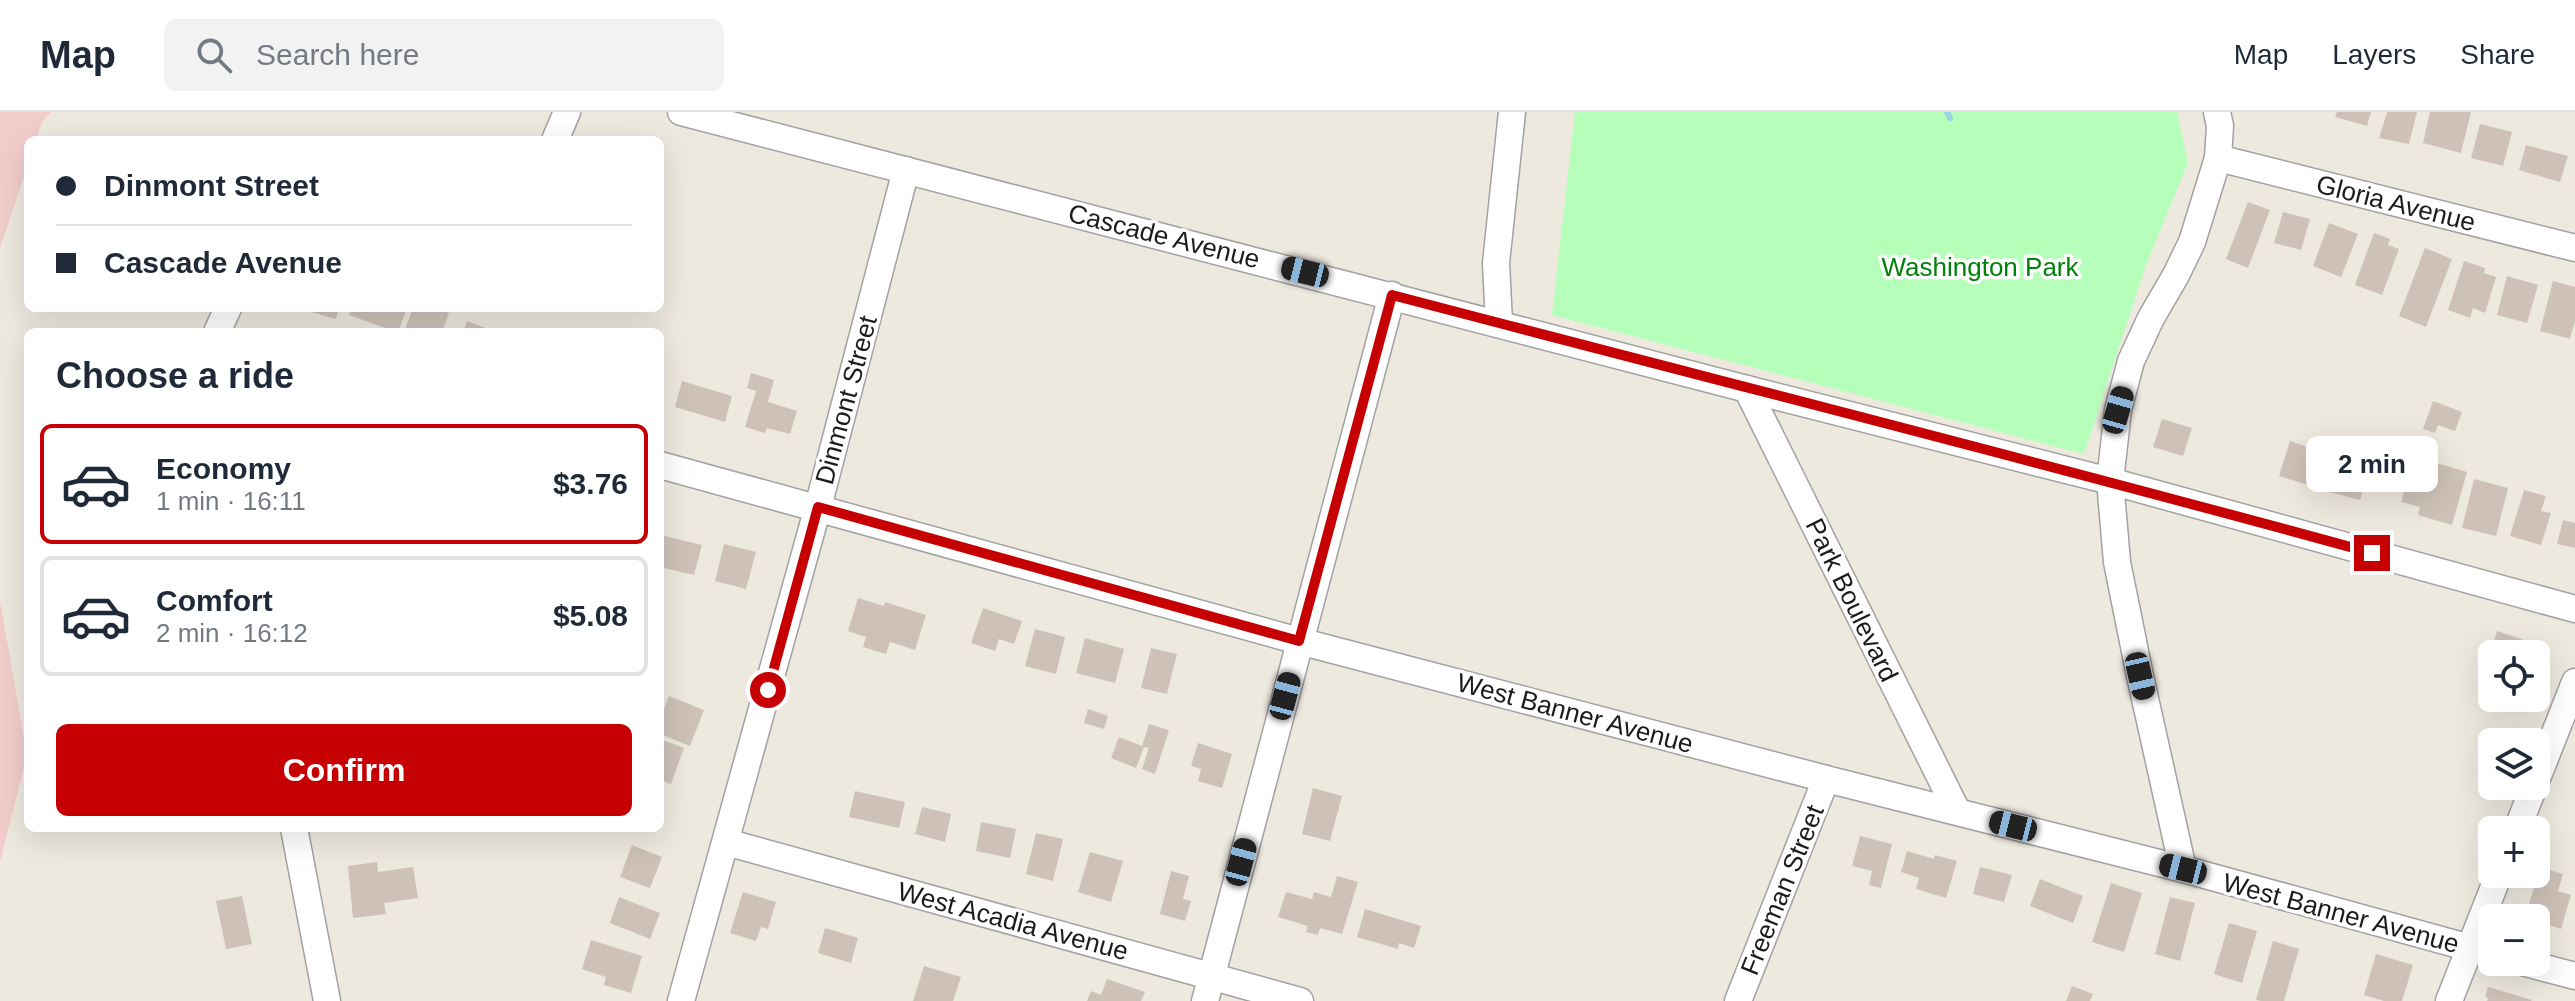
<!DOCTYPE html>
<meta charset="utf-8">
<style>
:root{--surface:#fff;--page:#f2f2f3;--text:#1f2937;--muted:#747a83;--line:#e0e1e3;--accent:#c60002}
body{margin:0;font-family:Helvetica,sans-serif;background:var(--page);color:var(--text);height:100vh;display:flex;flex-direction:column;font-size:30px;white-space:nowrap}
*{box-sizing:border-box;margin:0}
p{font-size:26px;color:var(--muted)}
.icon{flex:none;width:44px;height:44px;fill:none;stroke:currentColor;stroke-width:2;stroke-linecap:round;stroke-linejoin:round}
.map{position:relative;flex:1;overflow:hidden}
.details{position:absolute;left:24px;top:216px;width:640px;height:504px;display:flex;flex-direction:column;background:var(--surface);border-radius:12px;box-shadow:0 8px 32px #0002}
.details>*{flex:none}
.hud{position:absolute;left:24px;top:24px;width:640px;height:176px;border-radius:12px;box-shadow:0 8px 32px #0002;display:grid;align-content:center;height:176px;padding:0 32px;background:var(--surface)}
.controls{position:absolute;left:2478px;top:528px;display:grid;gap:16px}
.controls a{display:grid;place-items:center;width:72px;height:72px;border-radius:12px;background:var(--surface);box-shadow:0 8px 32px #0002;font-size:40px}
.end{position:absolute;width:36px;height:36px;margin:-18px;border:10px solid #c60002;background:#fff;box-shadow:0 0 0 4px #fff}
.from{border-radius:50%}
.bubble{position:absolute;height:56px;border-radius:12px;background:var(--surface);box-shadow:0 8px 32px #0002;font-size:26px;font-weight:700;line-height:56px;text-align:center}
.car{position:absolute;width:24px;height:48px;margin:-24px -12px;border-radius:10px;box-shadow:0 0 6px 2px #0007;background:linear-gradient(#222 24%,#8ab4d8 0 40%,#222 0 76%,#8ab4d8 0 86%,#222 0)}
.hud b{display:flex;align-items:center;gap:28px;height:76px;font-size:30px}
.hud b+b{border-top:2px solid var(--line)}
.hud i{width:20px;height:20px;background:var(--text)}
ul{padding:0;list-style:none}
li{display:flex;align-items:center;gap:24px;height:120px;margin:0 16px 12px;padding:0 16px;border:4px solid var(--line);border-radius:12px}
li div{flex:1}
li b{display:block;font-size:30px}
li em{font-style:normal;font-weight:700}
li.current{border-color:var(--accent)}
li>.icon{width:72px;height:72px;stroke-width:1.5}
h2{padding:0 32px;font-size:36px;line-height:96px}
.primary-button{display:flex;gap:16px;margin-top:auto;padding:16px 32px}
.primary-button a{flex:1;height:92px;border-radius:12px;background:var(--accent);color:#fff;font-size:32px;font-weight:700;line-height:92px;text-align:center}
header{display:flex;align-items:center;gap:48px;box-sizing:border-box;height:112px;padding:0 40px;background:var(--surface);border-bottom:2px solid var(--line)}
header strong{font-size:38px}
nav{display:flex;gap:44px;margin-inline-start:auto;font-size:28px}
.search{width:560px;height:72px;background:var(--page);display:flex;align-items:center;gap:20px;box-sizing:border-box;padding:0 28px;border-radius:12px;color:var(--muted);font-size:30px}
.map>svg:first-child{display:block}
</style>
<header>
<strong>Map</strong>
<div class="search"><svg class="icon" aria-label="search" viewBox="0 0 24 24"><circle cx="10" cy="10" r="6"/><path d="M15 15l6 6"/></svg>Search here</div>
<nav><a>Map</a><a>Layers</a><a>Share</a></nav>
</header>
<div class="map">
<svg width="2575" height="889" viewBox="0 0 2575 889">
<rect width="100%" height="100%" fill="#eee9df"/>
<g fill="#f2cdcc">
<path d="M0,0H51L42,10L36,28H28V53L0,136Z"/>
<path d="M0,489L27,644L0,750Z"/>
</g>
<path fill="#b5ffbb" d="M1575,0H2177L2188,51L2146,153L2084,342L1552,203Z"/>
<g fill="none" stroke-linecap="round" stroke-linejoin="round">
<path stroke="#9ad2e1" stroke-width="6" d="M1947,0L1950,6"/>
</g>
<g fill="#cec2b8">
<path d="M2337,0H2371L2367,14L2335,5Z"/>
<path d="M2387,0H2417L2409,32L2379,26Z"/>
<path d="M2430,0H2471L2461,41L2423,31Z"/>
<path d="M2480,12L2512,20L2503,54L2471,46Z"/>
<path d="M2526,33L2568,44L2560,70L2519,58Z"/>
<path d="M2248,90L2270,98L2248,156L2226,147Z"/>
<path d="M2283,100L2310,107L2301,138L2274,131Z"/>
<path d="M2329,111L2358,122L2341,165L2313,154Z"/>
<path d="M2374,121L2390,127L2388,133L2399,137L2382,183L2355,173Z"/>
<path d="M2425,136L2452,147L2426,215L2399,204Z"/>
<path d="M2464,149L2485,156L2484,161L2496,165L2485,201L2473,196L2470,206L2448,198Z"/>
<path d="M2507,164L2538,173L2527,211L2497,203Z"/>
<path d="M2553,169L2575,175V208L2570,227L2540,219Z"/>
<path d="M297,196H339L336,207Z"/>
<path d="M352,196H397L406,199L398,220H396L349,203Z"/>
<path d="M413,196H437L449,201L442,220H404Z"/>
<path d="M467,209L496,220H463Z"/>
<path d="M751,261L774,268L768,290L797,299L790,322L767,316L765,321L745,315L756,279L747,276Z"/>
<path d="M682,269L732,284L725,310L675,295Z"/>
<path d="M2433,289L2462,300L2455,319L2438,313L2435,321L2423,317Z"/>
<path d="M2162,307L2192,316L2183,344L2153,335Z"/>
<path d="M2336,325L2361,332L2359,341L2372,344L2360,388L2322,378Z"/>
<path d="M2290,329L2326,341L2315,375L2279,364Z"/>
<path d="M2433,350L2467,360L2452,413L2418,403L2420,395L2401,390L2407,369L2425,375Z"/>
<path d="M2474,367L2508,376L2496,424L2462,416Z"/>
<path d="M2524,378L2546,384L2541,399L2551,401L2541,433L2510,424Z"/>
<path d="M2563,408L2575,411V436L2557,432Z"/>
<path d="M661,423L702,433L694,463L660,455Z"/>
<path d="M724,432L756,440L746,477L715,469Z"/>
<path d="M858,486L884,494L885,490L926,503L915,538L890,530L886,542L863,535L866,525L848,519Z"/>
<path d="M983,496L1022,509L1014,532L999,527L995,539L971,531Z"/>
<path d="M1035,517L1065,525L1056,562L1025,554Z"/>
<path d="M2497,519L2530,530L2526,542H2490Z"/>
<path d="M1085,526L1124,537L1115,571L1076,561Z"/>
<path d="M1151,536L1177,542L1167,582L1141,576Z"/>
<path d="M669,584L704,598L690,634L660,622V607Z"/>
<path d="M1088,597L1108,604L1104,617L1084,611Z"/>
<path d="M1149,612L1169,618L1155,662L1142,657L1149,636L1144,635L1136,656L1111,646L1119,625L1142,634Z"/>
<path d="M660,627L684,636L671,672L660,668Z"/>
<path d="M1198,631L1232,642L1222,676L1198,669L1201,657L1191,654Z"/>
<path d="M1313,676L1342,684L1330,729L1302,722Z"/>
<path d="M855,679L905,690L899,716L849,705Z"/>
<path d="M922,695L951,702L945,730L915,722Z"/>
<path d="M981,710L1016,717L1010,746L976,739Z"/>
<path d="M1036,721L1063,727L1053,769L1026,762Z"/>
<path d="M1860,724L1892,732L1881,776L1869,773L1872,759L1852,754Z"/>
<path d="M632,733L662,745L650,776L620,765Z"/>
<path d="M1907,739L1934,747L1935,743L1957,749L1946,786L1916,777L1919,766L1901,760Z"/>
<path d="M1090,740L1123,749L1111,790L1078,780Z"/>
<path d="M377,750L378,760L413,755L418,786L384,791L386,802L353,806L348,754Z"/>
<path d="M1980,755L2012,763L2004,790L1973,782Z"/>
<path d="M2540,755L2563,762L2558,779L2571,783L2561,817L2536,809V806L2525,805Z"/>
<path d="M1171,759L1189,764L1183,787L1191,789L1185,809L1160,802Z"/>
<path d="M1337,764L1358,770L1342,822L1320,816L1318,823L1306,820L1308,814L1278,805L1286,780L1312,787L1314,780L1331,785Z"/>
<path d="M2040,767L2083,784L2073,811L2030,794Z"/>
<path d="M2111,771L2142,781L2124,840L2092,830Z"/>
<path d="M743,780L776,790L768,817L761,815L756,829L730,821Z"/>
<path d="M242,784L252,832L226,837L216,789Z"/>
<path d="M619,785L660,801L650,827L610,811Z"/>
<path d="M2170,785L2195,791L2180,849L2155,842Z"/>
<path d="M1365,797L1421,814L1414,836L1399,831L1398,837L1357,825Z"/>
<path d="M2229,811L2257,819L2242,871L2214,862Z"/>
<path d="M825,816L858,826L851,851L818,841Z"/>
<path d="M591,828L642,844L631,881L604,873L606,865L582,857Z"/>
<path d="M2273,829L2299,837L2284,889H2261L2256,888Z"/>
<path d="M2376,842L2413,853L2402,889H2384L2364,883Z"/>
<path d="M924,854L961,865L953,889H913Z"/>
<path d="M1107,867L1145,880L1141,889H1087L1091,879L1101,883Z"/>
<path d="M2072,874L2093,882L2090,889H2066Z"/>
<path d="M2488,875L2532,888L2531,889H2487L2488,886L2485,885Z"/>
</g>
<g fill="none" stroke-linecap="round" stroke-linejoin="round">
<defs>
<g id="minor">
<path d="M681,0L1747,277L2110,369L2575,497"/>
<path d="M555,28L567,0"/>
<path d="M2218,46L2575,136"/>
<path d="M1499,211L1496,151L1512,0"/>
<path d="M217,220L228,196"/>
<path d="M1747,277L1957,699"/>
<path d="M660,353L1299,529L1826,667L2183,757L2492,842"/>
<path d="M2536,669L2575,570"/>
<path d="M294,716L327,889"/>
<path d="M2517,718L2534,674"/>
<path d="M726,730L1300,889"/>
<path d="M2183,757L2140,564L2117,450L2110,369L2118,298L2131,249L2151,206L2176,163L2192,130L2218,46L2220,14L2217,0"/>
<path d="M2522,850L2575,864"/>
<path d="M681,889L818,395L906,58"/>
<path d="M1205,889L1392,183"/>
<path d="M1738,889L1826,667"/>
<path d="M2449,889L2499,762"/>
</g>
</defs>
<use href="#minor" stroke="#a2a2a2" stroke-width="29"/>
<use href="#minor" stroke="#fff" stroke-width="26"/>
</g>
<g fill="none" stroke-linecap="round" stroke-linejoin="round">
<path stroke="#c60002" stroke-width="10" d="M768,578L818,395L1299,529L1392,183C1719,269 2046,351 2372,441"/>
</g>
<g text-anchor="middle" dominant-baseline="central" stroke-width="7" stroke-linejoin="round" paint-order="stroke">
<g font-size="26" fill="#1b1b1b" stroke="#fff">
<text transform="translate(2396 91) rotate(14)">Gloria Avenue</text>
<text transform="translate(1164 124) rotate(14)">Cascade Avenue</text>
<text transform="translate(846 288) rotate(-75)">Dinmont Street</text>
<text transform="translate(1852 488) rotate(64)">Park Boulevard</text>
<text transform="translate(1575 601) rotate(15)">West Banner Avenue</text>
<text transform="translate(1782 778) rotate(-68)">Freeman Street</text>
<text transform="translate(2341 801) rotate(15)">West Banner Avenue</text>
<text transform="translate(1013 809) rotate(15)">West Acadia Avenue</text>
</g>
<g font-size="26" fill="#00820a" stroke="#fff">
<text x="1980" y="155">Washington Park</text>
</g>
</g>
</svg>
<div class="controls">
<a><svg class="icon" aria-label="locate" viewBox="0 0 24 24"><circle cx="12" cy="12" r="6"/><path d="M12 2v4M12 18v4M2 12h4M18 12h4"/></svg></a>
<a><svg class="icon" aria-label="layers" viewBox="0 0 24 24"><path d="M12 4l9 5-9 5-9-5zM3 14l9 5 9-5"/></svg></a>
<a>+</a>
<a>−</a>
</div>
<i class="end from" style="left:768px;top:578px"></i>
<i class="end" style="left:2372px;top:441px"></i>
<div class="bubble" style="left:2306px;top:324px;width:132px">2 min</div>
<i class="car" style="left:1305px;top:160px;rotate:284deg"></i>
<i class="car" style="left:2118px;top:298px;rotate:16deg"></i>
<i class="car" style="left:2140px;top:564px;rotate:167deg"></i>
<i class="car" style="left:1285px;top:584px;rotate:15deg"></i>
<i class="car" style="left:2013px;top:714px;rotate:284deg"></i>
<i class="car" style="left:1241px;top:750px;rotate:15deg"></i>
<i class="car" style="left:2183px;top:757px;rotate:284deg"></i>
<div class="hud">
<b><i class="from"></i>Dinmont Street</b>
<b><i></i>Cascade Avenue</b>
</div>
<section class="details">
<h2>Choose a ride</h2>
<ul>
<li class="current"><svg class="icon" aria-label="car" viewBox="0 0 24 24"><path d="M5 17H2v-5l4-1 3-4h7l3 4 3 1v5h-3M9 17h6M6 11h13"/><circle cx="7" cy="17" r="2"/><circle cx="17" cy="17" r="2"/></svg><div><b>Economy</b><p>1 min · 16:11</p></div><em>$3.76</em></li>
<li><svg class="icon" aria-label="car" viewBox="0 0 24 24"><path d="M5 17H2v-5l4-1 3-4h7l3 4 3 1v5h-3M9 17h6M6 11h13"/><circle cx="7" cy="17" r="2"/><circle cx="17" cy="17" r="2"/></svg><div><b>Comfort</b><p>2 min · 16:12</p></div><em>$5.08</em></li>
</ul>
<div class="primary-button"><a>Confirm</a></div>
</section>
</div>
